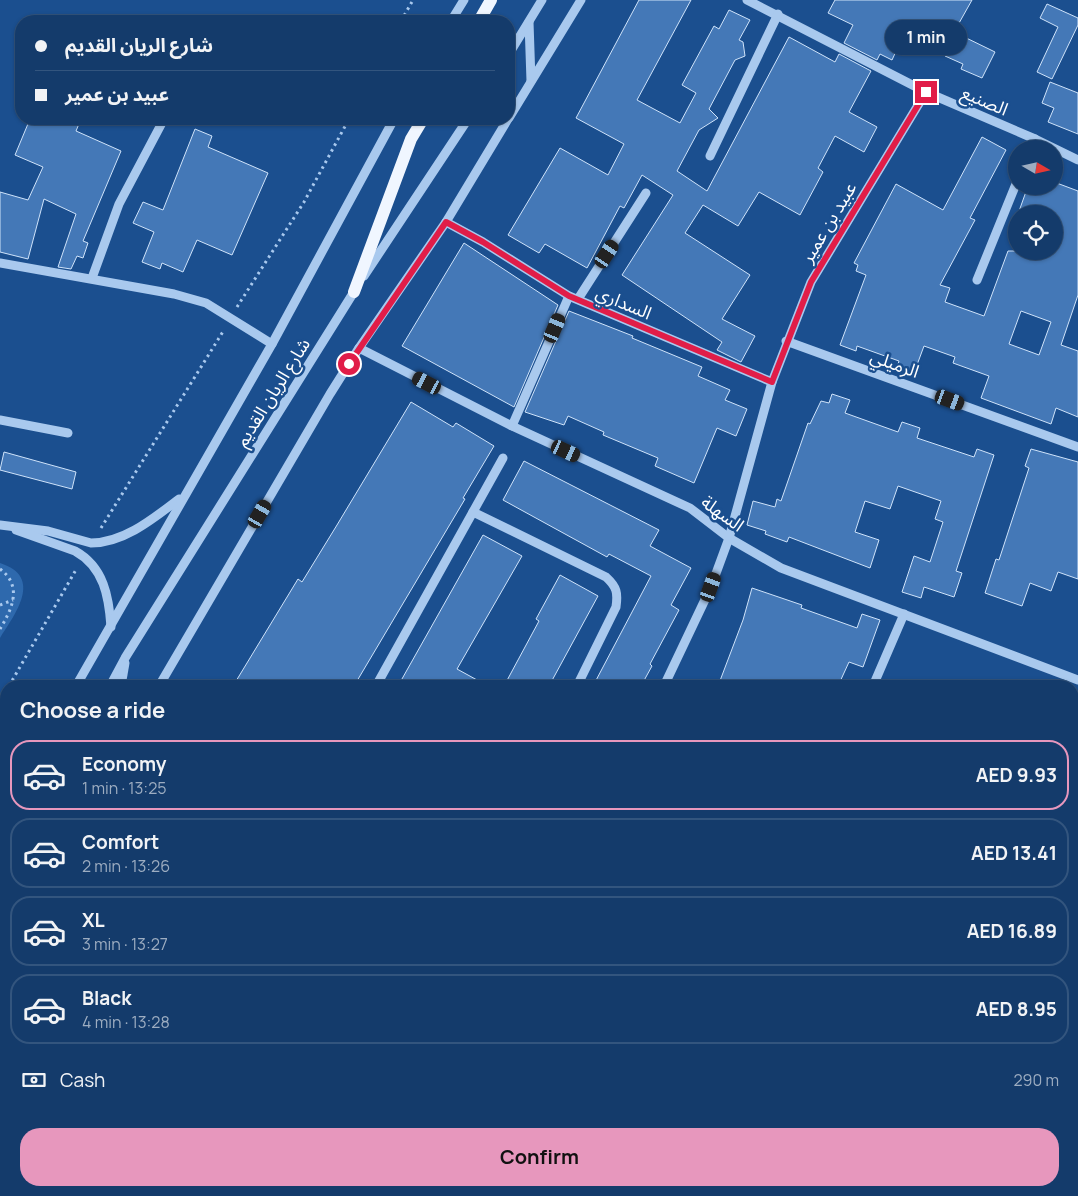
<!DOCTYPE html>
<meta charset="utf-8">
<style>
:root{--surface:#143b6b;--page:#214673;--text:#f1f3f6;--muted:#9dadc1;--line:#33557e;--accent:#e797bd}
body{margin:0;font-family:Manrope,"Noto Sans Arabic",sans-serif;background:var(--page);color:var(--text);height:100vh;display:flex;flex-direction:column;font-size:19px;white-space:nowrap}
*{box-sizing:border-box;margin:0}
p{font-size:16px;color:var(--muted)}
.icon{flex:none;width:28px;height:28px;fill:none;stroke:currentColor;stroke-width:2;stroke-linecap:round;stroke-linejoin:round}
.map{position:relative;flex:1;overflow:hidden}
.sheet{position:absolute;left:0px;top:680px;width:1079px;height:516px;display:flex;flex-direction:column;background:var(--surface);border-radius:20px 20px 0 0;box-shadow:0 1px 4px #0004,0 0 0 1px var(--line)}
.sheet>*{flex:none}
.top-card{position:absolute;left:15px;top:15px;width:500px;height:110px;border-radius:20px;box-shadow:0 1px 4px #0004,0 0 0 1px var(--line);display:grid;align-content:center;height:110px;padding:0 20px;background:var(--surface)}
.needle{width:32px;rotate:99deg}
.fabs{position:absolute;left:1008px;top:140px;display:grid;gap:10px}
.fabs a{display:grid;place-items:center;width:55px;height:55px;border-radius:50%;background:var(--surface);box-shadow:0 1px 4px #0004,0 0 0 1px var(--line);font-size:25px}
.end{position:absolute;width:22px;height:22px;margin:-11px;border:6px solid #e11d48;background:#fff;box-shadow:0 0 0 2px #fff}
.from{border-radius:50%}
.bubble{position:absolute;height:35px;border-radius:18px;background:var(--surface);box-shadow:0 1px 4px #0004,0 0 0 1px var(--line);font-size:16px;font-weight:700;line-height:35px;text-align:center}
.car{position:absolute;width:15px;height:30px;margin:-15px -8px;border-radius:6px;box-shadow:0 0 4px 1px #0007;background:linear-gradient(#222 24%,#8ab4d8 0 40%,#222 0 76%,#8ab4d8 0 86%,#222 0)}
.top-card b{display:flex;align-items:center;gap:18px;height:48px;font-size:19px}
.top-card b+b{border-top:1px solid var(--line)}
.top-card i{width:12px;height:12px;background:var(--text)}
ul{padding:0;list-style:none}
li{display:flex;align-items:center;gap:15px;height:70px;margin:0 10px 8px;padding:0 10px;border:2px solid var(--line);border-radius:20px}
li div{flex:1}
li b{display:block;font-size:19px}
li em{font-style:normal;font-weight:700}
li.on{border-color:var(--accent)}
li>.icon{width:45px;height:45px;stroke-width:1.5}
h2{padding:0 20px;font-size:22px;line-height:60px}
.pay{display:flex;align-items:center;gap:12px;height:55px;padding:0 20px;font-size:19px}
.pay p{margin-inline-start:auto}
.button{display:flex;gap:10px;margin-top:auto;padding:10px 20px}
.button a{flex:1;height:58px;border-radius:20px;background:var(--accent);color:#111;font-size:20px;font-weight:700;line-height:58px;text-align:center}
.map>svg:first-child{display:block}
</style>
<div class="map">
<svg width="1078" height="1196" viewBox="0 0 1078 1196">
<rect width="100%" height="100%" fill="#1b4f8f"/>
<g fill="#2e69ad">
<path d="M0,563C44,577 15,614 0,638Z"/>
<path d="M224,1190H369L371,1193L379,1190H695L701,1196H221Z"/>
</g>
<g fill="#4478b7" stroke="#cfe3fa" fill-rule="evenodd">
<path d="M639,0H691L637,100L680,123L696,93L682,85L714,26L719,29L729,10L750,20L739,40L743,42L745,56L735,60L709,109L718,118L699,130L677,171L707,191L789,37L835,62L839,54L871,71L849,112L877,127L864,152L835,136L818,168L823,172L800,215L759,192L738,226L703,205L685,233L750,275L722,319L755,336L741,362L717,350L722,342L622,275L673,195L642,175L624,208L620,206L587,268L545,244L539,253L508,235L560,148L608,175L624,144L576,118Z"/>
<path d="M835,0H972L954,32L995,52L982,78L961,69L963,64L945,56L949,48L908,25L892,60L880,54L877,60L844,43L853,25L828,13Z"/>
<path d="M1047,4L1078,18V25L1052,79L1037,72L1058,27L1040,18Z"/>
<path d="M1050,82L1078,93V134L1048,122L1054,108L1042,103Z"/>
<path d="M30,119H81L76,131L121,151L83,241L88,243L83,258L77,256L71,269L58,267L76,214L44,199L28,259L0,252V192L28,200L43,167L15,155Z"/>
<path d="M195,129L212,136L208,147L268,173L232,255L197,240L183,272L162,263L160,269L142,262L154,232L133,223L143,202L163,210Z"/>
<path d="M982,137L1006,150L970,218L975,220L940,285L950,288L945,302L984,316L1008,251H1054V214H1018L1028,186H1054V182L1078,191V295L1061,345L1078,351V417L1056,408L1051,424L981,398L989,376L953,363L955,357L924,346L914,373L897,367L899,361L857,346L856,351L840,345L866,275L856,271L858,265L854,263L896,184L943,210ZM1021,311L1051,322L1039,355L1009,344Z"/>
<path d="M464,243L558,305L514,407L402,346Z"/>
<path d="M569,311L633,336L632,338L702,367L698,376L730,390L725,400L747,409L736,436L717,428L694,483L655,466L658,458L603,435L604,432L568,416L564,425L525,412Z"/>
<path d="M832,394L850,400L845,413L898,432L902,422L920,428L917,438L974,457L977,449L994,455L956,571L962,573L954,597L924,587L921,598L902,592L914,556L930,562L943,522L935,519L941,501L898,486L890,509L865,501L855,532L879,540L870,568L789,537L787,542L765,534L766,531L747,525L753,501L775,507L777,499L781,501L808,423L810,424L821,401L829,403Z"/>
<path d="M411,402L453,427L456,423L494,446L463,498L465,499L354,686H233L298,579L302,582L337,525Z"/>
<path d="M1031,449L1078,462V579L1058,572L1051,591L1030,583L1022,606L985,593L996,559L999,560L1029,468L1025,466Z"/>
<path d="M4,452L76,472L72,489L0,470Z"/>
<path d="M524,461L659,530L650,546L691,568L671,605L679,610L650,664L652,666L641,686H593L651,576L609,554L607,557L503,500Z"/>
<path d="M483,535L522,556L457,669L488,686H398Z"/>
<path d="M560,575L598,596L549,686H504L539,621L536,619Z"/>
<path d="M752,588L802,605L801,608L857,628L862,614L880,620L863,667L849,662L838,686H718L743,620Z"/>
</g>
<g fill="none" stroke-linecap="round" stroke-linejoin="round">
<g stroke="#a9c9ee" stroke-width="3" stroke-dasharray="2.5 4" stroke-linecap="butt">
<path d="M401,21L413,0"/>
<path d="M237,307L304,202L349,119"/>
<path d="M101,528L224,330"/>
<path d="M0,569C23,586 12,609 0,629"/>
<path d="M0,605L13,600"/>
<path d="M9,686L77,568"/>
<path d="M0,701L6,690"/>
<path d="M0,933L6,926"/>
</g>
<g stroke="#a9c9ee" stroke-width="9">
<path d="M747,0L926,92L1035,139L1078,160"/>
<path d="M451,21L464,0"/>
<path d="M529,22L531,81"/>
<path d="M509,54L542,0"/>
<path d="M509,118L581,0"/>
<path d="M1031,149L1035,139"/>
<path d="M710,156L778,14"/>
<path d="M446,222L483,242L569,296L772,382"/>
<path d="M0,263L174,294L206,303L272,344"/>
<path d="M364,276L468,119"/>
<path d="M92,278L119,204L164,119"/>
<path d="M977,280L1016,184"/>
<path d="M578,299L646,193"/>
<path d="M786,341L1078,447"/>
<path d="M359,348L512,426L690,508L729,538L781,568L1078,680"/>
<path d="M0,420L68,433"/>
<path d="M512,426L569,296"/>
<path d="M473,512L606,577C617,587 618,593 616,607L577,686"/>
<path d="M0,525L48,531L91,543C124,543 154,518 179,499"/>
<path d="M16,530L75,551C104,567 109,597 111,627"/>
<path d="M76,686L272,344L394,119"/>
<path d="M110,686L125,658L357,287"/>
<path d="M121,686L125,663"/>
<path d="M159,686L330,394L359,348L446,222L508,119"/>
<path d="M376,686L503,458"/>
<path d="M664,686L711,587L729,538L772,382L811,282L926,92"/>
<path d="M873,686L904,614"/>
<path d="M0,822L6,810"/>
<path d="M0,889L6,877"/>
<path d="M1072,893L1078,894"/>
<path d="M0,957L6,953"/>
<path d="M0,973L6,962"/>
<path d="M0,1016L6,1020"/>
<path d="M1072,1039L1078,1040"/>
<path d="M0,1077L6,1066"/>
<path d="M791,1190L798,1196"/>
<path d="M201,1196L203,1190"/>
</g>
<g stroke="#f0f6ff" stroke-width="12">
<path d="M479,21L491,0"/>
<path d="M354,292L411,139L423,119"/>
</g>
</g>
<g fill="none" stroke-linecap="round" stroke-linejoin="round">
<path stroke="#e11d48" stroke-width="6" d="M349,364L446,222L483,242L569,296L772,382L811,282L926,92"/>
</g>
<g text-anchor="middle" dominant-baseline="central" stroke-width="5" stroke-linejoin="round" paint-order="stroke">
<g font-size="18" fill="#fff" stroke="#1b4f8f">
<text transform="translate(985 100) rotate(23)">الصنيع</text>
<text transform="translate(828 222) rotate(-59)">عبيد بن عمير</text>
<text transform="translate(624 302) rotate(23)">السداري</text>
<text transform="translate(895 363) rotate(20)">الرميلي</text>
<text transform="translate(272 392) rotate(-58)">شارع الريان القديم</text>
<text transform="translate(723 513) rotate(36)">السهلة</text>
</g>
</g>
</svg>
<div class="fabs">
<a><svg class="needle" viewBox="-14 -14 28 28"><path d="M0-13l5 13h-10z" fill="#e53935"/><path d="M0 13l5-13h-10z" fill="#9dadc1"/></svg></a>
<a><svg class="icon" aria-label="locate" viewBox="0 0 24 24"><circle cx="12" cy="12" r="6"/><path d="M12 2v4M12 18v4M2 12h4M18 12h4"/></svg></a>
</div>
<i class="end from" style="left:349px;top:364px"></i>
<i class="end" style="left:926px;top:92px"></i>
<div class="bubble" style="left:885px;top:20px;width:82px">1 min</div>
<i class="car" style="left:607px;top:254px;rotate:33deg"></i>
<i class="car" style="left:555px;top:328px;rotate:23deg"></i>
<i class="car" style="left:427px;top:383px;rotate:297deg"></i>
<i class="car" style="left:950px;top:400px;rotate:110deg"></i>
<i class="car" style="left:566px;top:451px;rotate:115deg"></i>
<i class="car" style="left:260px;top:514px;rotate:30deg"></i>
<i class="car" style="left:711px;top:587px;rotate:20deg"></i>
<div class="top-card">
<b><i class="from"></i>شارع الريان القديم</b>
<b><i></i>عبيد بن عمير</b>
</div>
<section class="sheet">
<h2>Choose a ride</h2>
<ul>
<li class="on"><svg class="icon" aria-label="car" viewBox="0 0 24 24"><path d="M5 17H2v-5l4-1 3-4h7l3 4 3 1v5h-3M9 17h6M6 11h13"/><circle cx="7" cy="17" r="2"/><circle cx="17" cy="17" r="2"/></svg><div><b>Economy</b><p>1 min · 13:25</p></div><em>AED 9.93</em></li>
<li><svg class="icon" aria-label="car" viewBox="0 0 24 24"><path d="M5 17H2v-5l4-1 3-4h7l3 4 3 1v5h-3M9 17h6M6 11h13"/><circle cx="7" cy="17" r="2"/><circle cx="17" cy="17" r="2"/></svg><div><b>Comfort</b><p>2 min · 13:26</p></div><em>AED 13.41</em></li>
<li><svg class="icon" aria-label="car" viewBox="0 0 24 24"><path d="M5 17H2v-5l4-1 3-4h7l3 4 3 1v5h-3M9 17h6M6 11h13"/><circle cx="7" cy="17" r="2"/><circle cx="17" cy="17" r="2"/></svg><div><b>XL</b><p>3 min · 13:27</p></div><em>AED 16.89</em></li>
<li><svg class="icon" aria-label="car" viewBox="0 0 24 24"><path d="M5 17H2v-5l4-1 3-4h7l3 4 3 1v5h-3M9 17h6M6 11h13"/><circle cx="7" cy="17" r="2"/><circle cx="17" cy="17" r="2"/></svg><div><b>Black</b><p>4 min · 13:28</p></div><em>AED 8.95</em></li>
</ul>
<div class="pay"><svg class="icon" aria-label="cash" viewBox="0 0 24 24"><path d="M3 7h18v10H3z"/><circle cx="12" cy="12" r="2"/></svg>Cash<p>290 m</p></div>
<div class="button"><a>Confirm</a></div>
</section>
</div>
